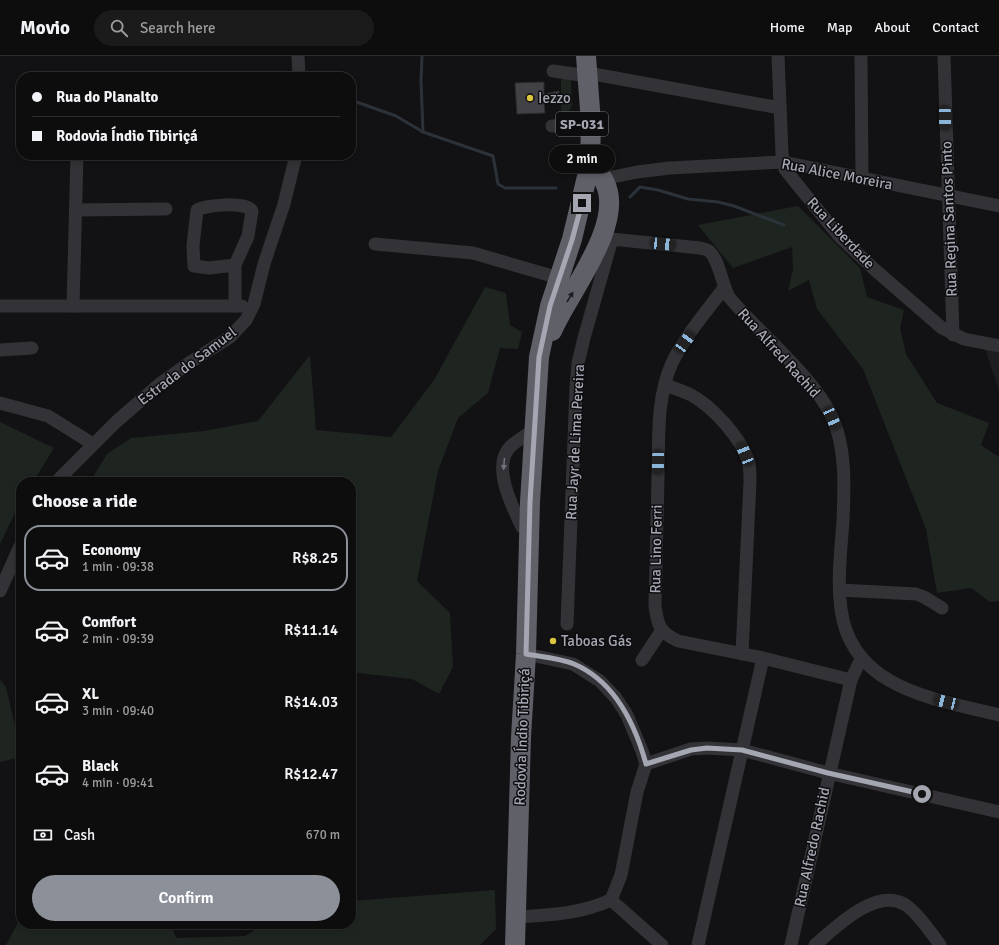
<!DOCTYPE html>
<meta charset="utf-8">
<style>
:root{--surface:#0e0d0e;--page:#1c1b1c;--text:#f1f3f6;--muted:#9b9c9e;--line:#2e2d2e;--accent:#8c9099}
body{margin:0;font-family:Signika,sans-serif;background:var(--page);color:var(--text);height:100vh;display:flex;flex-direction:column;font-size:15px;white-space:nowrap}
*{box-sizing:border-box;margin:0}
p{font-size:13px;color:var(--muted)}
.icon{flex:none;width:22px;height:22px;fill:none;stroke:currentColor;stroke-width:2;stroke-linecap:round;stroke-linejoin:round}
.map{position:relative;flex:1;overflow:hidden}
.sheet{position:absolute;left:16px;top:421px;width:340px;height:452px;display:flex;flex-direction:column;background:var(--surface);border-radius:16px;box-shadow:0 2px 6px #0003,0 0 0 1px var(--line)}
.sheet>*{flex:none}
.guide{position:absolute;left:16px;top:16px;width:340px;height:88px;border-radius:16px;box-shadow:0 2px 6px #0003,0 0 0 1px var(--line);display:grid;align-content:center;height:88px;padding:0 16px;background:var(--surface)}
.end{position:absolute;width:18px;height:18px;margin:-9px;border:5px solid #a4a6b2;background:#111;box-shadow:0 0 0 2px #111}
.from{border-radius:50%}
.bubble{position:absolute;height:28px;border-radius:14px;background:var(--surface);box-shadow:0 2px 6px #0003,0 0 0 1px var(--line);font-size:13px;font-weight:600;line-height:28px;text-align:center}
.car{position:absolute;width:12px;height:24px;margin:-12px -6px;border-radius:5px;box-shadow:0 0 3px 1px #0007;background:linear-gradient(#222 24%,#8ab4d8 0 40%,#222 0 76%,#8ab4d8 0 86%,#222 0)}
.guide b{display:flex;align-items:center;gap:14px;height:38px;font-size:15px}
.guide b+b{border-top:1px solid var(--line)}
.guide i{width:10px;height:10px;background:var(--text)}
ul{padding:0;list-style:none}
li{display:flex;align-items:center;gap:12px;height:66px;margin:0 8px 6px;padding:0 8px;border:2px solid transparent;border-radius:16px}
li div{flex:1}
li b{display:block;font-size:15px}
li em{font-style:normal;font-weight:600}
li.selected{border-color:var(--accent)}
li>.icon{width:36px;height:36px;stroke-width:1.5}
h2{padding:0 16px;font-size:18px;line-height:48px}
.pay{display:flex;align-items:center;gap:10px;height:44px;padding:0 16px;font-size:15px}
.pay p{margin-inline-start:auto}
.primary-button{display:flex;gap:8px;margin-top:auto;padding:8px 16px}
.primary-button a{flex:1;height:46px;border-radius:24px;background:var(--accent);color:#fff;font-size:16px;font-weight:600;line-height:46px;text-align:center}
header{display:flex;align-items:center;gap:24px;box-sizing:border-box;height:56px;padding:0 20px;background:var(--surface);border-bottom:1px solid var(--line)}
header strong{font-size:19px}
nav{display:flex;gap:22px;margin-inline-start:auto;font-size:14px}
.search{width:280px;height:36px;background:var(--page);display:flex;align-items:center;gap:10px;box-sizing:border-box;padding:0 14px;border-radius:22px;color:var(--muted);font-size:15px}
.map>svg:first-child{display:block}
</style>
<header>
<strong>Movio</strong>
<div class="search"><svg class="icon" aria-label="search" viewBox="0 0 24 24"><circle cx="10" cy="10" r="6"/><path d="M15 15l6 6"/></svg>Search here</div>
<nav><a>Home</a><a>Map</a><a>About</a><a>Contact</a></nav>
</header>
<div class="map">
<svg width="999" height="889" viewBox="0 0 999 889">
<rect width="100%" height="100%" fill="#121113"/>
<path fill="#1e1e20" d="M985,293L999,295V334Z"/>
<g fill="#1e2520">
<path d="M564,21L570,23L571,25L572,48L570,54L564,56L561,54V24Z"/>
<path d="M798,150L860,212L867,241L904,254L900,272L906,298L937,347L989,367L981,389L999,401V545L990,546L971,532L937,537L926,473L863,313L817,253L809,224L788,235L793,213L792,191L733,212L698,169Z"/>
<path d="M485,231L506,237L510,269L522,276L518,293L500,292L488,337L458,362L438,415L417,525L450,557L453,611L439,638L412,623L358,617L351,622V426H90L107,398L131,382L204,375L258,365L310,299L316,374L391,381L434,324Z"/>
<path d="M0,366L54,392L33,426H21V445L0,488Z"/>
<path d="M0,624L6,631L21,696V701L0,706Z"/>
<path d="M495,834L496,873L480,889H6L21,861V868H171L176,882L245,880L263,868H351V845Z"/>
</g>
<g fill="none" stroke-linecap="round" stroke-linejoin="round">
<g stroke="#2c323a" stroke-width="3">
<path d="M422,0L421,25L423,76"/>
<path d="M351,44L396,60L423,76L493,100L498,128L505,132H556"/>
<path d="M630,141L640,131L658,134L688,143L718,146L734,150L784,169"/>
</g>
</g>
<path fill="#414146" stroke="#2c2c2e" d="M544,26V38L559,35V47H544L545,57L517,58L515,27Z"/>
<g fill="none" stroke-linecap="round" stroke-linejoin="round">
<g stroke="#333337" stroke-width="13">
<path d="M298,0L299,21"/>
<path d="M778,0L782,98L785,113L792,122L839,180L874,213L942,272L964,283L999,290"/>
<path d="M861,0L862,122"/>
<path d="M944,0L953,279"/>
<path d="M553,15L581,19"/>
<path d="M588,17L780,52"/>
<path d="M552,70L583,69"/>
<path d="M603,123L637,116L670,112L783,106L999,150"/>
<path d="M76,154L166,153"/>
<path d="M601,182L700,192C703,193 707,193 709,195C719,203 722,229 729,241C761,280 823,327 837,374C846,404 844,435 843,465C841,493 837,524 841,553C851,633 935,643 999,659"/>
<path d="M375,188L473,197L552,220"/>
<path d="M235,209L209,212L194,210L193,190L197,154C206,149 246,145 252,155L248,180L235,209V250"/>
<path d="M724,232C706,256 685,280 672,307C656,342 659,384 658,422C657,464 656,507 655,550C658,570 659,576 678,585L763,602L851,624"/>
<path d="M0,250H242"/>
<path d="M73,250L77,99"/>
<path d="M0,294L32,292"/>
<path d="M665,329C674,332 683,335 691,339C712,350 740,381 748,404C750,410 750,418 750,425L742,598"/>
<path d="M0,347L48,360L93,388"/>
<path d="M56,426L117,365L161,327L189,307L230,281L246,264L254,248L264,208L284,148L296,99"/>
<path d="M522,471C513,452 494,415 507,395C511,388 519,384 526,379"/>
<path d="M840,534L916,538L924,541L942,552"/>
<path d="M0,535L21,488"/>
<path d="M567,568L576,332L578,307L584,282L612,183"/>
<path d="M642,604L662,574"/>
<path d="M646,708L691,693L707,692L742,694L828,717L999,756"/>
<path d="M611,844L662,889"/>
<path d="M516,861C550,859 580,858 611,844L621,819L637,736L646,708L642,695L627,659L616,642L600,625L573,608L526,598"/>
<path d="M698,889L763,602"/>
<path d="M791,889L851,624L861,603"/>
<path d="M815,889C836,871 875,832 904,848C914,853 933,879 940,889"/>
</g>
<g stroke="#5f6068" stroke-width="20">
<path d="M552,275C568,237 625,169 605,127C602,119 596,114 590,108"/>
<path d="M515,889L521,681L526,598L530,446L539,301L550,250L572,183L590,108L591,67L586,0"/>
</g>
</g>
<defs><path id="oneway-solid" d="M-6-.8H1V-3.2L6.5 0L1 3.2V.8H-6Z"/></defs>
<use fill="#1d1d20" href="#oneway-solid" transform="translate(570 241) rotate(-59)"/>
<use fill="#71727b" href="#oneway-solid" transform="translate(504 408) rotate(95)"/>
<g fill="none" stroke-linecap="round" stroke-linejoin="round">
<path stroke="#a4a6b2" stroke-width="5" d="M582,147L572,184L550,250L539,301L530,446L526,598C542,601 559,602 574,608C614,625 635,668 646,708L691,694L707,692L742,694L828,717L922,738"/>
</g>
<g fill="#dcc540" stroke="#0d0c0e" stroke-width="1.5">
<circle cx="530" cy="42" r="4"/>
<circle cx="553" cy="585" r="4"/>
</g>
<g text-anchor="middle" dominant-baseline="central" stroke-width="3" stroke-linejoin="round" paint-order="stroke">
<rect fill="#0d0c0e" stroke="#777881" stroke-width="1" x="556" y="56" width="52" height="24" rx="3"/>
<g font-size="14" font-weight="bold" fill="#a4a6b2">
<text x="582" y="68">SP-031</text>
</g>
<g font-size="15" fill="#a4a6b2" stroke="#0d0c0e" text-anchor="start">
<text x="538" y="42">Iezzo</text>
<text x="561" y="585">Taboas Gás</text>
</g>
<g font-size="15" fill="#a4a6b2" stroke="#0d0c0e">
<text transform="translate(837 118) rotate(11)">Rua Alice Moreira</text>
<text transform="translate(949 163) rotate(-92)">Rua Regina Santos Pinto</text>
<text transform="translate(841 177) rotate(47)">Rua Liberdade</text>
<text transform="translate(779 297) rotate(48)">Rua Alfred Rachid</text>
<text transform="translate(187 310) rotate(-37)">Estrada do Samuel</text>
<text transform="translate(575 386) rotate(-87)">Rua Jayr de Lima Pereira</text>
<text transform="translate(656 493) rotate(-89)">Rua Lino Ferri</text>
<text transform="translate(522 681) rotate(-88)">Rodovia Índio Tibiriçá</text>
<text transform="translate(812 791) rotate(-78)">Rua Alfredo Rachid</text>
</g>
</g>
</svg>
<i class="end from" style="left:922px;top:738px"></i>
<i class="end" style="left:582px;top:147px"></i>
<div class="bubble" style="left:549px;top:89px;width:66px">2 min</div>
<i class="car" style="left:945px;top:62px;rotate:179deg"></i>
<i class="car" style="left:663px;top:188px;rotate:95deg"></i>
<i class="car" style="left:685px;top:286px;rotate:36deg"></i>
<i class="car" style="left:832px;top:362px;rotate:156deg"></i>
<i class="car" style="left:745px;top:398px;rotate:338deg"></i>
<i class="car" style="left:658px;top:406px;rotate:181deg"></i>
<i class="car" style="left:946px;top:646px;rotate:284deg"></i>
<div class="guide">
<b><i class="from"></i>Rua do Planalto</b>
<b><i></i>Rodovia Índio Tibiriçá</b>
</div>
<section class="sheet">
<h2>Choose a ride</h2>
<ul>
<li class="selected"><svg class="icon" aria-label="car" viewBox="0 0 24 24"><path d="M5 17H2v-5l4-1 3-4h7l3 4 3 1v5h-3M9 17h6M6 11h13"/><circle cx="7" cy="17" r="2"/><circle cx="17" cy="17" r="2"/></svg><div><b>Economy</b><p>1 min · 09:38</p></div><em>R$8.25</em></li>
<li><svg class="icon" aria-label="car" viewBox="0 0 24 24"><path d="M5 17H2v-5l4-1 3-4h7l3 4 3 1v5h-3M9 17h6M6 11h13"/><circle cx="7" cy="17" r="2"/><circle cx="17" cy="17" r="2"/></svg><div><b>Comfort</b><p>2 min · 09:39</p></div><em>R$11.14</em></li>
<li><svg class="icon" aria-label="car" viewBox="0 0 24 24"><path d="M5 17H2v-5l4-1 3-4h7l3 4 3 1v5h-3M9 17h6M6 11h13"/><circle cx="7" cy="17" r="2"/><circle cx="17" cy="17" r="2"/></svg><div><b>XL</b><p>3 min · 09:40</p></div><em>R$14.03</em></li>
<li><svg class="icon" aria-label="car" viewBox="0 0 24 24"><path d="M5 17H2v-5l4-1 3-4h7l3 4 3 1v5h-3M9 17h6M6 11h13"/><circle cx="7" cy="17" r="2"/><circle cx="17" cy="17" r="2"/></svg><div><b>Black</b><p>4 min · 09:41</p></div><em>R$12.47</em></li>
</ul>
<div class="pay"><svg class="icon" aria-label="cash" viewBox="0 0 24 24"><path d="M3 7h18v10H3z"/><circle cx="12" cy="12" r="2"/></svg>Cash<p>670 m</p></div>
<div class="primary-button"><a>Confirm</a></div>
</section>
</div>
